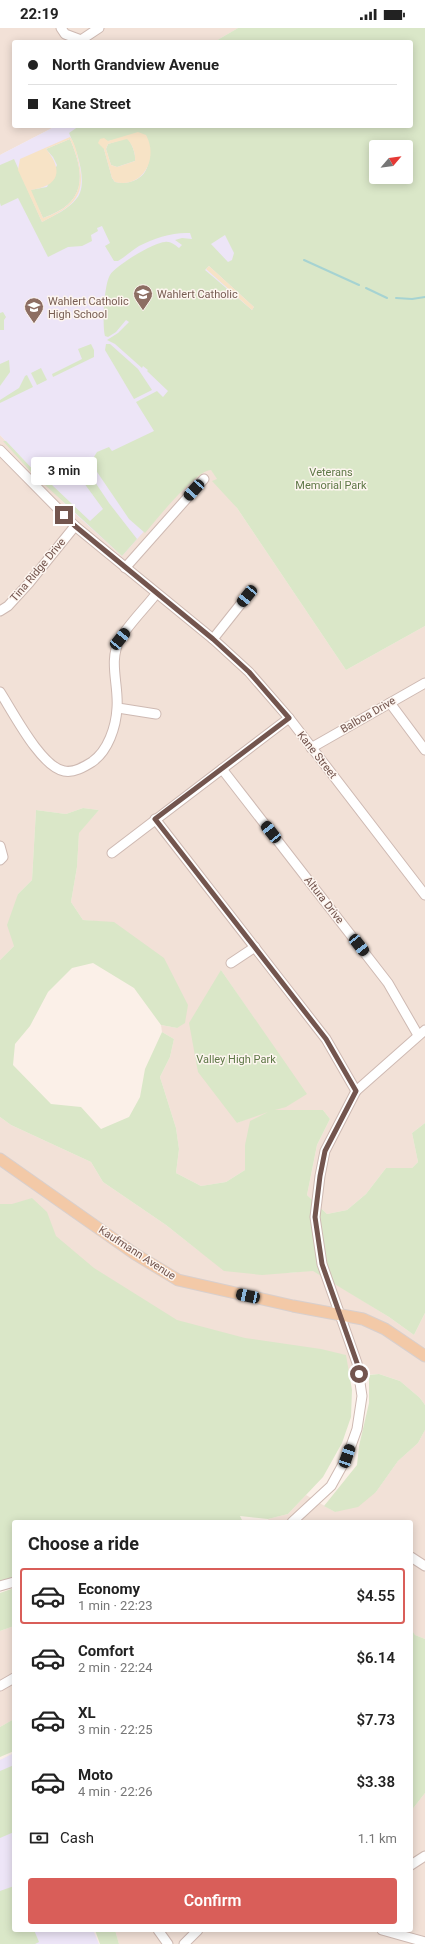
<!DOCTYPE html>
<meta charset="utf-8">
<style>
:root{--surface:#fff;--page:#f6f6f6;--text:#222;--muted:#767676;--line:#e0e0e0;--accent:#d95e59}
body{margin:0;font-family:Roboto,sans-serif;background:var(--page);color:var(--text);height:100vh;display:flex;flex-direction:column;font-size:15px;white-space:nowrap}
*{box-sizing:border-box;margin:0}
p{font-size:13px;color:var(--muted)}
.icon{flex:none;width:22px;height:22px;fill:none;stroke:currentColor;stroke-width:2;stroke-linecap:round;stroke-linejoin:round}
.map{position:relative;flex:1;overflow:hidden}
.side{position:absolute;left:12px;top:1492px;width:401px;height:412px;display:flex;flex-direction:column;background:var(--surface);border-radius:4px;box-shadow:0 2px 10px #0003}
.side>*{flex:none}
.banner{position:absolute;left:12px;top:12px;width:401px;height:88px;border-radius:4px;box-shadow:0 2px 10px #0003;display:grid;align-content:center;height:88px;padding:0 16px;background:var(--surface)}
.needle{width:26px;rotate:61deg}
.buttons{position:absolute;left:369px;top:112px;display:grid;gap:8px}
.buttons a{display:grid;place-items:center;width:44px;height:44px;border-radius:4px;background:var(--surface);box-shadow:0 2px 10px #0003;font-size:20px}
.end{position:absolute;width:18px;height:18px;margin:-9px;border:5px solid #73554e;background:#fff;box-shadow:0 0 0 2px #fff}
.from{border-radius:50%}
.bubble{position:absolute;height:28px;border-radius:4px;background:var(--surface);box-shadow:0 2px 10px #0003;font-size:13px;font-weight:600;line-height:28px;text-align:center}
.car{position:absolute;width:12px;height:24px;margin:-12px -6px;border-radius:5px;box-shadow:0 0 3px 1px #0007;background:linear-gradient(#222 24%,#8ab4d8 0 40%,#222 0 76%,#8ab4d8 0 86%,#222 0)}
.banner b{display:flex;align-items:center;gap:14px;height:38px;font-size:15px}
.banner b+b{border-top:1px solid var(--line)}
.banner i{width:10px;height:10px;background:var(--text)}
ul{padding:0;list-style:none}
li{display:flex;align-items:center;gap:12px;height:56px;margin:0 8px 6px;padding:0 8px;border:2px solid transparent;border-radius:4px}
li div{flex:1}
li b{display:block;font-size:15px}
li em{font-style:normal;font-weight:600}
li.current{border-color:var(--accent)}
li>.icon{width:36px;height:36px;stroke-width:1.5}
h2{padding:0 16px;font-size:18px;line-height:48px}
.pay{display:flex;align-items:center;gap:10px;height:44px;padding:0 16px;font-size:15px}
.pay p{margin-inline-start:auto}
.action{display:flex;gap:8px;margin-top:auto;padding:8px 16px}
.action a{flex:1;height:46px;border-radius:4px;background:var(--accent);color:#fff;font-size:16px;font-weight:600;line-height:46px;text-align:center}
.status{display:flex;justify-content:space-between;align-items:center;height:28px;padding:0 20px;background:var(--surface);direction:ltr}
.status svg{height:11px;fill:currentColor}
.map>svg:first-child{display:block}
</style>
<div class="status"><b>22:19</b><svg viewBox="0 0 49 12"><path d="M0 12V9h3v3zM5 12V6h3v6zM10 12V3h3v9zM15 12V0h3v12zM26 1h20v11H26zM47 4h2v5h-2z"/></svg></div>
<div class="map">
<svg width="425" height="1916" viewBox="0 0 425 1916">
<rect width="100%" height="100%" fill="#fbf0e8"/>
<g fill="#f2e1d7" fill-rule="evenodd">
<path d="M0,0H238L214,14H14V98H56L0,127Z"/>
<path d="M0,407L71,482L206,434L346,642L425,598V1095L412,1105L418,1134L412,1140H386L366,1166L347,1182L327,1186L307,1167L317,1117L330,1091L323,1082H272L245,1117V1142L226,1154L201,1158L176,1145L179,1121L176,1100L160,1049L170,1029L174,1011L162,1004L161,997L177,1000L114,895L83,892L71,874L77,839L79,804L99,782L83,780L66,786L36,782L32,852L18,866L14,918L0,932ZM221,942L306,1066L237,1095Z"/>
<path d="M0,1089L11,1097L91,1134L103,1154L166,1197L199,1223L290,1245L313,1242L389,1289L414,1307L425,1285V1377L420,1370L400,1353L379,1346L349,1348L345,1327L203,1308L0,1201Z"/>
<path d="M425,1402V1611L415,1607L411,1601V1494H270L268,1491L288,1486L306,1467L335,1484L376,1464L398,1433L418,1415Z"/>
<path d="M14,1598V1691L0,1699V1603Z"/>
<path d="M425,1765V1916H119L115,1902H411V1783Z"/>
</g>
<g fill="#ede5f7">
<path d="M56,98H244L318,341L197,444L122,528L71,482L0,407V127Z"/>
<path d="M14,1725V1902H93L99,1916H0V1732Z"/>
</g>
<g fill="#dae7c8" fill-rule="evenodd">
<path d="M238,0H425V598L346,642L237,480L212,453L217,451L211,442C196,442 157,491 145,505L129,491L93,438L92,432L97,424L109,419L112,423L154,403L136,374L157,363L163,369L168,363L147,343L148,342L143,338L142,340L115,316L107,312L118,305L129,294L126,292L116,304L108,309L105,308C102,297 104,257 110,247C115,238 154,214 165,214C170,213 175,217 179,220L182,217L175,212L182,210L192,211L190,205C173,204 154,210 139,218C131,223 125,229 118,233H114L105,218L110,215L102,198L97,200L98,203L91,207L92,213L82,218L68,219L48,229L18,170L1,178L0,175V137L14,131L42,194C54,187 68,182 77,170C89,155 76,120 69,105L79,98H411V14H214ZM146,107C147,116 150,128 148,136C145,152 128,157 115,154L112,150L104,121L108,113ZM376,119H406V149H376ZM225,207L234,225L232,232L228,234L211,216ZM209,238L254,279L252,282L205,242Z"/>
<path d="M127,110C132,115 136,126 135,133L117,139L111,137L106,121L108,116Z"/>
<path d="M70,111C86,149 86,175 43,190L30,162L47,159L57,137L53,129L46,121Z"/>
<path d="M3,284L6,289L4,292V302H0V285Z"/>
<path d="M91,316L94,322V329L53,349L52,346L82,331L78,321Z"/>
<path d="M106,316H110L138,341L152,362L134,371L105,322Z"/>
<path d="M9,332L10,344L0,358V336Z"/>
<path d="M41,340L47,352L37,357L31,345Z"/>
<path d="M27,347L33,359L0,375V372L19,360L25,348Z"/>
<path d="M3,413H6L38,447L44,448L53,458L90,493L103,481L84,455L74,437L81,433L109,475L137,511L122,528L31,444Z"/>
<path d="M83,780L99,782L79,805L77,839L71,874L83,892L114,894L164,930L188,977L185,995L177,1000L161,997L134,960L93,935L72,940L48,964L30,998L15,1016L13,1037L51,1076L81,1079L101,1101L129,1089L140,1069L145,1041L162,1004L174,1011L170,1029L160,1049L176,1100L179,1121L176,1145L201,1158L226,1154L245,1142V1117L250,1093L268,1084L237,1095L198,1044L189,995L221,942L307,1066L286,1079L275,1082H323L330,1091L317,1117L307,1167L327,1186L347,1182L366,1166L386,1140H412L418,1134L412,1105L425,1095V1285L414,1307L389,1289L313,1243L262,1247L224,1243L166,1197L103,1154L91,1134L11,1097L0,1089V932L14,918L7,897L18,866L32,852L36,782L66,786Z"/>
<path d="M32,1170L47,1184L56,1208L94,1240L177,1292L245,1310L321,1321L346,1327L352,1362L351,1389L342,1415L323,1449L288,1486L268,1491L240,1488L243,1494H14V1549L0,1554V1176H12Z"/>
<path d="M379,1346L400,1353L420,1370L425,1377V1402L418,1415L398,1433L376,1464L358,1479L335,1484L324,1478L357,1437L359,1418L369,1375V1347Z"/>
<path d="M14,1560V1598L0,1603V1565Z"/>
<path d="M411,1601L415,1607L425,1611V1765L411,1783Z"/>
<path d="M14,1691V1723L0,1729V1699Z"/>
<path d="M14,1737V1804L0,1810V1743Z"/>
<path d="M14,1858V1902H34L39,1914L35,1916H0V1863Z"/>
<path d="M95,1902H115L119,1916H100Z"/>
</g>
<g fill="#f7e3c6" fill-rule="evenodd">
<path d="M138,104L146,107C159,130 143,161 115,154L112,150L104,121L98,115L100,111L104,110L108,113ZM127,111C132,115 136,126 135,133L117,139L111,137L106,121L108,116Z"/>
<path d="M70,109C76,116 77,127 79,135C87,171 70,179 42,194L18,142L20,131ZM70,111C86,148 86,176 43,190L31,162C59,158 64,143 46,121Z"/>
<path d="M209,238L254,279L252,282L206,241Z"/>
</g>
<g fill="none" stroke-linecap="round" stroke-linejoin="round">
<g stroke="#a6d3d2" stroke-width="2">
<path d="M304,232L359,257"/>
<path d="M366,260L387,270"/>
<path d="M396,270L412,271L425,269"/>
</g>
<defs>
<g id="minor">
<path d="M61,0L65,6L81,12L99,0"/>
<path d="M0,422L75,498L213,611L249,644L289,690L425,867"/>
<path d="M125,540L204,451"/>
<path d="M0,583L8,578L29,555L75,498"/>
<path d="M213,611L247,568"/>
<path d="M0,664C13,684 41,739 64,743C74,745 84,739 92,734C108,723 116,699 117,680C119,657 108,633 120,611C128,597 146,579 156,566"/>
<path d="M390,675L425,722"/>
<path d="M118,680L156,686"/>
<path d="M311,720L425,655"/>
<path d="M222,741L388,955L418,1007"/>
<path d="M155,791L326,1011L356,1063"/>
<path d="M0,818L3,829L0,832"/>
<path d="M112,825L289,690"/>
<path d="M231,935L255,919"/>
<path d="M292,1494L331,1458L347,1429L357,1401L362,1368L357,1335L322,1236L315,1189L320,1148L325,1123L356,1063L425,1002"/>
<path d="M411,1529L425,1538"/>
<path d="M0,1558L14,1554"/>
<path d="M0,1658L14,1650"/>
<path d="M411,1837L425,1828"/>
<path d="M158,1902L168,1916"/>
<path d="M382,1902L425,1914"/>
<path d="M184,1916L198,1902"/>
</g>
<path id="major" d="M0,1131L135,1226L178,1252L293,1278L363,1291L385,1301L425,1328"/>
</defs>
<use href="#minor" stroke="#ceb9b2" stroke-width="11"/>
<use href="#major" stroke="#d8cfcd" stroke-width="13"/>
<use href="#minor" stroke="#fff" stroke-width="9"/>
<use href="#major" stroke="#f3c9a7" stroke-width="11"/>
</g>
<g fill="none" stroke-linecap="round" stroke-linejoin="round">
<path stroke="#73554e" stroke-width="5" d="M64,487L75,498L213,611L249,644L289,690L155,791L326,1011L356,1063L325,1123L320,1148L315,1189L322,1236L357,1335L359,1346"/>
</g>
<defs>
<symbol id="school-pin" viewBox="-11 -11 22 30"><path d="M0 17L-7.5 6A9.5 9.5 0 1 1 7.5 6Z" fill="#8d6e63" stroke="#fdf5ef"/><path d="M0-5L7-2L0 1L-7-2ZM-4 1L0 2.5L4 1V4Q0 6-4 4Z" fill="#fff"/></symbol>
</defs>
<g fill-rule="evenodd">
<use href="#school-pin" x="132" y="255" width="22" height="30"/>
<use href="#school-pin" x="23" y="268" width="22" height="30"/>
</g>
<g text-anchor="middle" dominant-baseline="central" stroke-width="3" stroke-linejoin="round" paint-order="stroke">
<g font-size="11" fill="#785e54" stroke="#fdf5ef" text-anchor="start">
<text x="157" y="266">Wahlert Catholic</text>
<text x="48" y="273">Wahlert Catholic<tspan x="48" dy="13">High School</tspan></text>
</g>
<g font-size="11" fill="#5e7847" stroke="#fdf5ef">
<text x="331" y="444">Veterans<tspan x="331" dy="13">Memorial Park</tspan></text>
<text x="236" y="1031">Valley High Park</text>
</g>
<g font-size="11" fill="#73554e" stroke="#fdf5ef">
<text transform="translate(38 542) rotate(-50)">Tina Ridge Drive</text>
<text transform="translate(368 687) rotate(-30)">Balboa Drive</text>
<text transform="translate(317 727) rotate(52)">Kane Street</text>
<text transform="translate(324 872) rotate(52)">Altura Drive</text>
<text transform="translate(137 1225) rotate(33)">Kaufmann Avenue</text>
</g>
</g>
</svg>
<div class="buttons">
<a><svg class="needle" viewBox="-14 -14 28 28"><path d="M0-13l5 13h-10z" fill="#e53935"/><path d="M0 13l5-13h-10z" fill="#767676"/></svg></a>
</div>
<i class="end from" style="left:359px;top:1346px"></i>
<i class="end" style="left:64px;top:487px"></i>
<div class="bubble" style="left:31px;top:429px;width:66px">3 min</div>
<i class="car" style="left:194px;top:462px;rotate:222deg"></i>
<i class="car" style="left:247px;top:568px;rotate:219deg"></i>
<i class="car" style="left:120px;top:611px;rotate:39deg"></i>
<i class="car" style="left:271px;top:804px;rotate:322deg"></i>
<i class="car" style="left:359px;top:917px;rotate:142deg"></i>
<i class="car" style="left:248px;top:1268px;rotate:282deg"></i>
<i class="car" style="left:347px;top:1428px;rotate:19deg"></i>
<div class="banner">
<b><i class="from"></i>North Grandview Avenue</b>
<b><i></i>Kane Street</b>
</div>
<section class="side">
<h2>Choose a ride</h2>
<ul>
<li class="current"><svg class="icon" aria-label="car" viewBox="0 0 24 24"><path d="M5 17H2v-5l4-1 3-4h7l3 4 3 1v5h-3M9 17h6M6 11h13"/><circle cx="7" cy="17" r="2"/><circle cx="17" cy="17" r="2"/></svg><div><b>Economy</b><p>1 min · 22:23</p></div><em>$4.55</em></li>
<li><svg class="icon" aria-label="car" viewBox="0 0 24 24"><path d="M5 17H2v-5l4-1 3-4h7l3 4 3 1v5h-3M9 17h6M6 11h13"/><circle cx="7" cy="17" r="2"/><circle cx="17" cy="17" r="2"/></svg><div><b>Comfort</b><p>2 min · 22:24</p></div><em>$6.14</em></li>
<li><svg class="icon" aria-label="car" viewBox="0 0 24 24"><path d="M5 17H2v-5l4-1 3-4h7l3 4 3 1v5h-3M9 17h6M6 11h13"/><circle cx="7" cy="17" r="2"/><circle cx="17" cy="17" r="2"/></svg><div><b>XL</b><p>3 min · 22:25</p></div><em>$7.73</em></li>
<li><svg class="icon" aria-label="car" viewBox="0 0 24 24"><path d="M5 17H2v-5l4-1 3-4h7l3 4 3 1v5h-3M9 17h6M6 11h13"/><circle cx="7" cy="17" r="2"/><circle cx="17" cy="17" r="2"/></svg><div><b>Moto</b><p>4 min · 22:26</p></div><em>$3.38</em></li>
</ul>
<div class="pay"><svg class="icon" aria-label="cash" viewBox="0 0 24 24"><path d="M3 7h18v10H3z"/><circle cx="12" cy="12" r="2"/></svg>Cash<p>1.1 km</p></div>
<div class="action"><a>Confirm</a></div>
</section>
</div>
